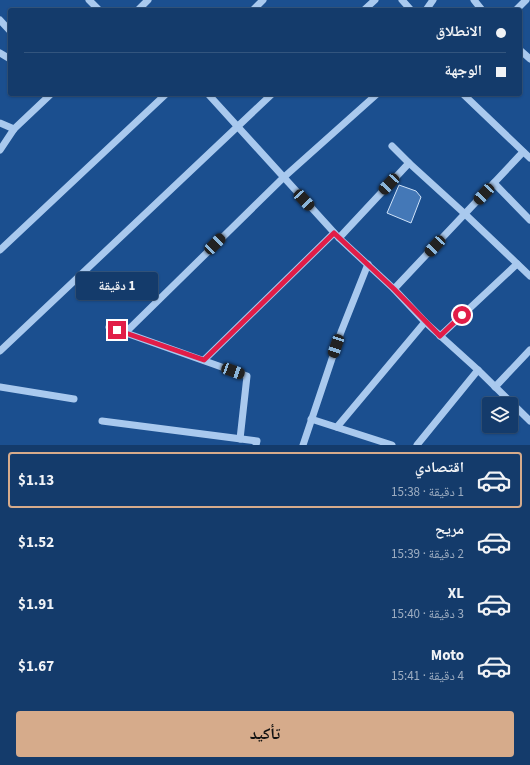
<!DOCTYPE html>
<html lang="ar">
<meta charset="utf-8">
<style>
:root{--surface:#143b6b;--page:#214673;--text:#f1f3f6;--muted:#9dadc1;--line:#33557e;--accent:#d6ab8b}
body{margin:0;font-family:"Source Sans 3","Noto Naskh Arabic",sans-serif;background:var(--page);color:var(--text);direction:rtl;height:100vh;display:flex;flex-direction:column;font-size:15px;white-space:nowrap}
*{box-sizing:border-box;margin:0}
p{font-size:13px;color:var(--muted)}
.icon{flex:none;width:22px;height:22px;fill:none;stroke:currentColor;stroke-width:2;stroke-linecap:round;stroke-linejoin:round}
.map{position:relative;height:445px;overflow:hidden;direction:ltr}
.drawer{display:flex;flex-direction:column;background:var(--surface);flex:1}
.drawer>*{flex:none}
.top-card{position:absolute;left:8px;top:8px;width:514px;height:88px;border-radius:4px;box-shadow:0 1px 3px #0004,0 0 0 1px var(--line);direction:rtl;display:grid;align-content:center;height:88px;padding:0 16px;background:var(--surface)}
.buttons{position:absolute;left:482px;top:397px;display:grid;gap:8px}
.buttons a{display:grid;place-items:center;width:36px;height:36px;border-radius:4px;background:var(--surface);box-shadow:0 1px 3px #0004,0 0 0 1px var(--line);font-size:20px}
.end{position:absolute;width:18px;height:18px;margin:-9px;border:5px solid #e11d48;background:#fff;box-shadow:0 0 0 2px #fff}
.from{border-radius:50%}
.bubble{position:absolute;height:28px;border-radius:4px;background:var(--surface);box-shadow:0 1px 3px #0004,0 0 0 1px var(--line);font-size:13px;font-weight:700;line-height:28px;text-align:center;direction:rtl}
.car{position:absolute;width:12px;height:24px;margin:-12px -6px;border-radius:5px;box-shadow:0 0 3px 1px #0007;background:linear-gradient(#222 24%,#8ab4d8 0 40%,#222 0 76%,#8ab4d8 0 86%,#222 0)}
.top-card b{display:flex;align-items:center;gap:14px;height:38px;font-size:15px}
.top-card b+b{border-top:1px solid var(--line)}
.top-card i{width:10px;height:10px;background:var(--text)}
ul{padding:7px 0 0;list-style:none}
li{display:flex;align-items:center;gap:12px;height:56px;margin:0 8px 6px;padding:0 8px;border:2px solid transparent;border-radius:4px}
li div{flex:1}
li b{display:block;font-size:15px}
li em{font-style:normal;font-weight:700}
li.active{border-color:var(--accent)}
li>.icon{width:36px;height:36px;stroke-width:1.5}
.cta{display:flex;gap:8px;margin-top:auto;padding:8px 16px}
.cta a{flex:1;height:46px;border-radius:4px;background:var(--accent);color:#111;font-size:16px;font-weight:700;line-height:46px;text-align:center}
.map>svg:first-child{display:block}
</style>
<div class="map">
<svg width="530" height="445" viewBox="0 0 530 445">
<rect width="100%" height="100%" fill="#1b4f8f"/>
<path fill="#4478b7" stroke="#cfe3fa" d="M399,185L416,191L421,197L411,223L387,213Z"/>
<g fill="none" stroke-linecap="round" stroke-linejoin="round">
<g stroke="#a9c9ee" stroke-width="7">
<path d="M89,0L99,10"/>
<path d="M402,0L411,10"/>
<path d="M474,0L482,10"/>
<path d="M138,10L148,0"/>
<path d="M253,10L263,0"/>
<path d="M364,10L375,0"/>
<path d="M426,10L433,0"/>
<path d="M516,10L526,0"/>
<path d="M0,20L10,31"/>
<path d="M520,50L530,59"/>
<path d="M0,53L10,59"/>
<path d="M208,94L339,238L394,289L425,322L478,370L530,421"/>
<path d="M463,94L530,158"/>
<path d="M0,123L14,129"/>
<path d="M392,146L409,163L465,214L530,276"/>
<path d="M0,150L14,129L51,94"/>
<path d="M494,183L530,220"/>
<path d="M339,238L409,163"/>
<path d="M0,250L166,94"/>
<path d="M394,289L523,152"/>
<path d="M109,327L247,376L240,439"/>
<path d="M125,333L283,178L377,94"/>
<path d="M440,336L517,264"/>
<path d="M0,351L272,94"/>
<path d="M204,360L334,233"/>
<path d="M0,387L74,399"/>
<path d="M495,387L530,350"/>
<path d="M311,419L392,445"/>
<path d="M102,421L257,441L256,445"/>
<path d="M337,427L425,322"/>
<path d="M303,445L341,332L368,264"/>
<path d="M417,445L478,370"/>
</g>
</g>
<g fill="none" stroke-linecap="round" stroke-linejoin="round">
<path stroke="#e11d48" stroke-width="5" d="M117,330L204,360L334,233L394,289L440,336L462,315"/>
</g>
</svg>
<div class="buttons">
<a><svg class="icon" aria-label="layers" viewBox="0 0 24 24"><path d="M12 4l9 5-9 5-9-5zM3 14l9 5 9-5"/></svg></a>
</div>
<i class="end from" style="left:462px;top:315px"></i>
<i class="end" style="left:117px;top:330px"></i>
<div class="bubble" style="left:76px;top:272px;width:82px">1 دقيقة</div>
<i class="car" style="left:389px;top:184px;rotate:223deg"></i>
<i class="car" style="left:484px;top:194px;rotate:223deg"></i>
<i class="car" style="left:304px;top:200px;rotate:137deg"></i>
<i class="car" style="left:215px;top:244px;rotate:45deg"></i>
<i class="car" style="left:435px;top:246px;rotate:223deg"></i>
<i class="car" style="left:336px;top:346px;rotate:199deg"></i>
<i class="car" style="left:233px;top:371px;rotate:110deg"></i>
<div class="top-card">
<b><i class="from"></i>الانطلاق</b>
<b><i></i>الوجهة</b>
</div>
</div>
<section class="drawer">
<ul>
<li class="active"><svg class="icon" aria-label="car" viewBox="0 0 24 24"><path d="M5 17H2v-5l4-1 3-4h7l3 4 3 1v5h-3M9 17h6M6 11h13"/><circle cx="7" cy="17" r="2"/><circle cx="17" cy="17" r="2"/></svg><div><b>اقتصادي</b><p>1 دقيقة · 15:38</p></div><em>$1.13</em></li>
<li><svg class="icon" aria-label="car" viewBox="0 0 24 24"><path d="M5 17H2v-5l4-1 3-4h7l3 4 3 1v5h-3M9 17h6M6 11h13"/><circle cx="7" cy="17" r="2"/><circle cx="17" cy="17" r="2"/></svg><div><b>مريح</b><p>2 دقيقة · 15:39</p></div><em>$1.52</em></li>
<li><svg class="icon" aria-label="car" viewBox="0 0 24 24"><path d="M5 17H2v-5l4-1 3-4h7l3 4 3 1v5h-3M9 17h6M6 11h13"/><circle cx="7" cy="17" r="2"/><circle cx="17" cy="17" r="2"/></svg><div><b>XL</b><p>3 دقيقة · 15:40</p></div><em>$1.91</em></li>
<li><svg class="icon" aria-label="car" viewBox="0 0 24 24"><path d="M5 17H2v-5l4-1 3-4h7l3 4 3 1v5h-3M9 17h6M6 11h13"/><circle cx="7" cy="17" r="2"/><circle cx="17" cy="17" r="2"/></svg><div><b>Moto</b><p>4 دقيقة · 15:41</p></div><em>$1.67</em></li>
</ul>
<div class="cta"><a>تأكيد</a></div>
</section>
